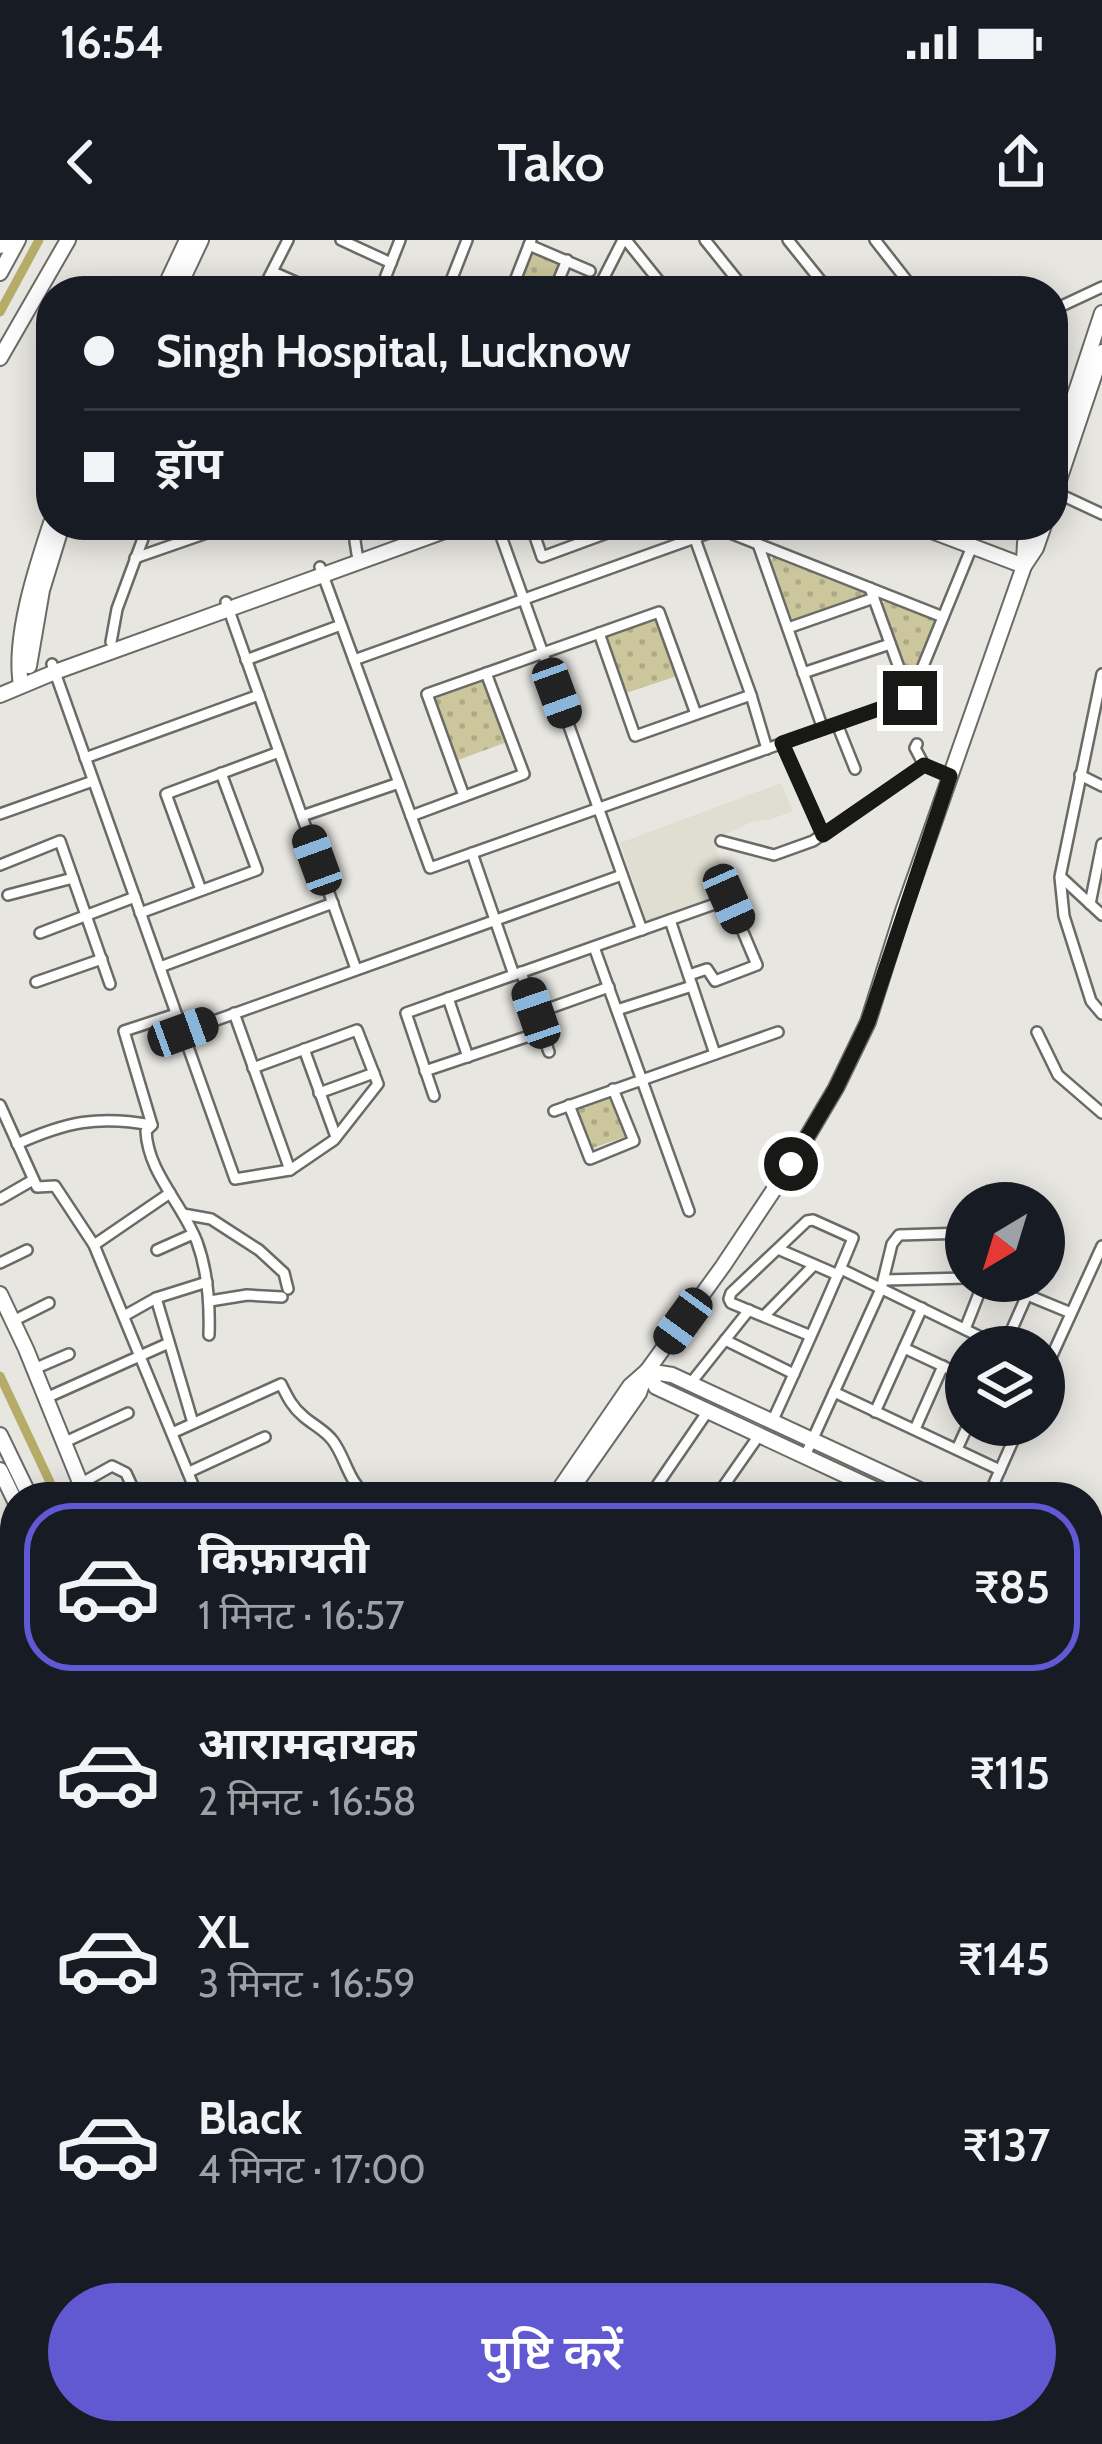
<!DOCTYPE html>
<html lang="hi">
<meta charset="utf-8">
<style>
:root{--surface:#171b24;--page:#20242c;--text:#f1f3f6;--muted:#9ea1a6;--line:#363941;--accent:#6159d2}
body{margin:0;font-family:Cabin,"Noto Sans Devanagari",sans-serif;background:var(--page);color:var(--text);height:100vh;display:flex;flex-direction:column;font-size:45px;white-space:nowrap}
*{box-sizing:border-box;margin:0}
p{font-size:39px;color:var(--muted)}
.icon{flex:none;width:66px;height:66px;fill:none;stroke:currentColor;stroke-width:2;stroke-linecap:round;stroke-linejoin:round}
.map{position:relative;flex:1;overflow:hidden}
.side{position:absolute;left:0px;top:1242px;width:1104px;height:963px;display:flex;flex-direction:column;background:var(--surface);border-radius:48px 48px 0 0;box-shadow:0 6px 30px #0003}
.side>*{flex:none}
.guide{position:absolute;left:36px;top:36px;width:1032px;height:264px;border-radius:48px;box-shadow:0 6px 30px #0003;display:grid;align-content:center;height:264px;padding:0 48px;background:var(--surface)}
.needle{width:78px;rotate:218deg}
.tools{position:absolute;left:945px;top:942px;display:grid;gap:24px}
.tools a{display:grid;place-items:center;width:120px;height:120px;border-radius:50%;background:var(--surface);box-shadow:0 6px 30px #0003;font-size:60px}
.end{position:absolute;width:54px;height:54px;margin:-27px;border:15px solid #181816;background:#fff;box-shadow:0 0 0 6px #fff}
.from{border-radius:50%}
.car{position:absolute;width:36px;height:72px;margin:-36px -18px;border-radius:15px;box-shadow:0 0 9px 3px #0007;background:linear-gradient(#222 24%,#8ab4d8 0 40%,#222 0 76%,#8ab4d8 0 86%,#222 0)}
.guide b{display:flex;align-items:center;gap:42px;height:114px;font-size:45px}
.guide b+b{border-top:3px solid var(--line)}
.guide i{width:30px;height:30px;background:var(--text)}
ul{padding:21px 0 0;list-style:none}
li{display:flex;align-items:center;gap:36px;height:168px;margin:0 24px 18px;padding:0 24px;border:6px solid transparent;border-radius:48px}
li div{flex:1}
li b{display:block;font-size:45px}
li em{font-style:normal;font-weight:600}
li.current{border-color:var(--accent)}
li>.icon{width:108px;height:108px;stroke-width:1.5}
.button{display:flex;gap:24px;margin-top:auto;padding:24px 48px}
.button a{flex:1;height:138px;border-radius:72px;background:var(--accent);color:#fff;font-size:48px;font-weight:600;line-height:138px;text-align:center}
.status{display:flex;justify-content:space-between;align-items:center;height:84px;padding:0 60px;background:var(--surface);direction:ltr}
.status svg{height:33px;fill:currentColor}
header{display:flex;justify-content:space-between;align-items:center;height:156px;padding:0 48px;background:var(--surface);font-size:54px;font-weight:600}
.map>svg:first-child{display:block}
</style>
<div class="status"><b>16:54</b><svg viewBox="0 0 49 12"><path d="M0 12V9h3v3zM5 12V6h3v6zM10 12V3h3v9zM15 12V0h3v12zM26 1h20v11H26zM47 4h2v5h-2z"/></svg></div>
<header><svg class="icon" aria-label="back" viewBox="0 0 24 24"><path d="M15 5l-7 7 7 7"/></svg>Tako<svg class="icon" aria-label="share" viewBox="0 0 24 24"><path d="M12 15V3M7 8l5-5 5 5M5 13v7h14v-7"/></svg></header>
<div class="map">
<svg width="1102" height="2204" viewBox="0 0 1102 2204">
<defs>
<pattern id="green-dots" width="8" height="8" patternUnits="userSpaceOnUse" patternTransform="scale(3)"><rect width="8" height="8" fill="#cbc69c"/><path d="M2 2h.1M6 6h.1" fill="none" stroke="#aea986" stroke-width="1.8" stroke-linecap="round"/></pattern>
</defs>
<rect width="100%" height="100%" fill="#e7e6e1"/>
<path fill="#dfded1" d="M781,543L793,571L769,580L754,581L713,600L731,650L647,681L620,603Z"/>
<g fill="url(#green-dots)">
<path d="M532,10L561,23L550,51H516Z"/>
<path d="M774,315L864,350L867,356L793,382L771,323Z"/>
<path d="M890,360L936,378L912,435L907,434L882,363Z"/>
<path d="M657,379L677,436L626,453L606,396Z"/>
<path d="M484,438L507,502L458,520L435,456Z"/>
<path d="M613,856L627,896L590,909L576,869Z"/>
<path d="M15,2072V2190H625L645,2204H0V2092Z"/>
</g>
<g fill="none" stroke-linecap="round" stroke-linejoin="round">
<g stroke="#b5ac68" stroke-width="3">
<path d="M1089,1823L1101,1791"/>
<path d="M1028,2204L1030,2199"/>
</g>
<g stroke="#b5ac68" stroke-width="9">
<path d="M0,72L39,0"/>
<path d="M0,1136L57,1257"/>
<path d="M732,2190L761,2204"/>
</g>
<defs>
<g id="street">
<path d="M341,0L391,23"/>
<path d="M626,0L667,51"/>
<path d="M705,0L746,51"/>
<path d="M788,0L829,51"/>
<path d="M875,0L915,51"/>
<path d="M529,5L590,31"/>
<path d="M273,32L316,51"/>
<path d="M262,51L288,0"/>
<path d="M380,51L400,0"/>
<path d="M447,51L467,0"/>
<path d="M511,51L531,0"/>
<path d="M554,51L567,20"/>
<path d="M597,51L623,0"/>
<path d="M1053,70L1102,47"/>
<path d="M1053,251L1102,274"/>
<path d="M497,285L642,690"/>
<path d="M531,285L542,317L629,285"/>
<path d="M690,285L751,455L767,509"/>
<path d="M758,304L823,489"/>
<path d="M357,314L355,301L358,285"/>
<path d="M135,318L230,285"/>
<path d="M320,327L430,628L910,458L973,304"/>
<path d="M870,348L910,458"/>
<path d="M226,362L356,729"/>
<path d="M788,388L874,358"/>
<path d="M599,393L635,496L751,455"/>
<path d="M111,402L117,369L148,285"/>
<path d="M246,420L341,385"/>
<path d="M354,420L720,289L943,377"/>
<path d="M52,424L235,939L290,930L334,900L378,844L357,790L253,828"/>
<path d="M803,433L890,404"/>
<path d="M1102,434L1060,637L1064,676L1091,761L1102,774"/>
<path d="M837,484L855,529"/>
<path d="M783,504L823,595"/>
<path d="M917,504L915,508L924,525"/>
<path d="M85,518L259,455"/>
<path d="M1080,535L1102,546"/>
<path d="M464,556L427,454L659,372L696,474"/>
<path d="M0,574L93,541"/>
<path d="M302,576L399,543"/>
<path d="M411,576L524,534L486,433"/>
<path d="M721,601L774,615L813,601L924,525L950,535"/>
<path d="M472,613L514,735"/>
<path d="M0,625L60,601L110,744"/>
<path d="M1062,638L1102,675"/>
<path d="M201,650L166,554L279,512"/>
<path d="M8,655L73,638"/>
<path d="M1090,664L1102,604"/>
<path d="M140,673L257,630L221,533"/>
<path d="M670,680L715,814"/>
<path d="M40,693L135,657"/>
<path d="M594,707L689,971"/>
<path d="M160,727L333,663"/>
<path d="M521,732L549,812"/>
<path d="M36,742L102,719"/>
<path d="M448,758L468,817"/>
<path d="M617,770L692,746"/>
<path d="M234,773L290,930"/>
<path d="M536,773L609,747"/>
<path d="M176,774L124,791L152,885L146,891C148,933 182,963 197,1002C208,1032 210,1063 209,1095"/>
<path d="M183,792L622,635"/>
<path d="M1037,792L1058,835L1102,873"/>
<path d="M304,809L336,897"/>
<path d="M425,831L526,797"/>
<path d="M319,853L374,833"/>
<path d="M434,856L406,773L729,659L757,725L715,741L707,729L689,735"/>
<path d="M0,865L37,947L55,946L94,1005L198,1257"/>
<path d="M569,865L590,919L634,901L613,849"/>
<path d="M554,871L778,792"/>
<path d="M17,904C66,882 98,875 152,885"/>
<path d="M0,959L33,940"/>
<path d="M183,974L211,979L259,1010L284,1033L288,1049"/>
<path d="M94,1005L170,953"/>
<path d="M778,1009L838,1035"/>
<path d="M157,1010L193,994"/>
<path d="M0,1023L27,1010"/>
<path d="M841,1029L1001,1107"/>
<path d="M884,1040L966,1038"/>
<path d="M993,1041L1071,1073"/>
<path d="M156,1058L193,1183"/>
<path d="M210,1061L247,1055L282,1057"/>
<path d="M765,1075L814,1025"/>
<path d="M124,1076L156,1058L207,1042"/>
<path d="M13,1081L49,1063"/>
<path d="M965,1089L984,1041"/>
<path d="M725,1100L794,1134"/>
<path d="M1004,1107L1027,1055"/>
<path d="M904,1108L966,1137"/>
<path d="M34,1129L69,1114"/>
<path d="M1044,1133L1102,1006"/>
<path d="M690,1144L749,1070"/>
<path d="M834,1152L1000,1230"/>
<path d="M46,1158L169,1103"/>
<path d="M875,1172L922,1068"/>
<path d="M772,1182C800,1121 828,1060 853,998L813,980L807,981L731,1053L729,1059L731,1063L811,1096"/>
<path d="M915,1189L943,1126"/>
<path d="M172,1193L281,1144C287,1156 292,1167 303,1176C313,1185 325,1190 333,1201C347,1220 348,1244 370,1257"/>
<path d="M65,1202L128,1173"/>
<path d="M957,1209L968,1185"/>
<path d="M805,1216L881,1049L892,1004L899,995L966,993"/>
<path d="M189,1232L265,1197"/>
<path d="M80,1244L112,1226L126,1233L137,1257"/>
<path d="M388,1257L403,1253L404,1257"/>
<path d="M649,1257L708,1171"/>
<path d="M716,1257L760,1194"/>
<path d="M988,1257L1020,1185"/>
<path d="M1089,1465L1102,1432"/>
<path d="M1089,1573L1102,1578"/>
<path d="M1089,1635L1102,1641"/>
<path d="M1089,1721L1099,1695"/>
<path d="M1089,1785L1102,1791"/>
<path d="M1089,1841L1102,1847"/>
<path d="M0,1892L2,1889L15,1890"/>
<path d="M1089,1898L1102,1904"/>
<path d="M1089,1948L1102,1917"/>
<path d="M0,1976L15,1988"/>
<path d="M1089,1990L1102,1996"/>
<path d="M1089,2045L1102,2050"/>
<path d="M818,2190L852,2204"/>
</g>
<g id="secondary">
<path d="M0,6L4,0"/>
<path d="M0,33L18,0"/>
<path d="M163,51L187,0"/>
<path d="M177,51L201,0"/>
<path d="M0,118L68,0"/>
<path d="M1053,221L1102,73"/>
<path d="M1053,258L1102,112"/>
<path d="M916,285L1024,326"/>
<path d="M1024,321L1025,303L1032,285"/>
<path d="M29,426L42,350L62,285"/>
<path d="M21,445C13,398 36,328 51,283"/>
<path d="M0,455L55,432L461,285"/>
<path d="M0,1054L26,1109L86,1257"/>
<path d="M647,1131L672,1135L935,1257"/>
<path d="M647,1131L656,1147L892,1257"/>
<path d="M0,1195L30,1257"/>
<path d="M0,1230L15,1261"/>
<path d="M554,1257L630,1146L647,1131L723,1026L791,924L836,848L868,782L903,671L1024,326L1036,308L1044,285"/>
<path d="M566,1257L639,1153L645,1136"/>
<path d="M1089,1328L1102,1334"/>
<path d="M1089,1349L1102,1355"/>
<path d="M1089,1503L1102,1469"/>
<path d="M1089,1539L1102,1506"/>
<path d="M0,2042L15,2021"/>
<path d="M0,2068L15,2047"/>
<path d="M634,2190L657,2204"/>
<path d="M666,2190L690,2204"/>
<path d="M1029,2190L1064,2204"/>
<path d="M1059,2190L1093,2204"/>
</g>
</defs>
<use href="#street" stroke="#6b6b66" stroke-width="14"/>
<use href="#secondary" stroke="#6b6b66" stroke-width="18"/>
<use href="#street" stroke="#fff" stroke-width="9"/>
<use href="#secondary" stroke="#fff" stroke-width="14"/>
</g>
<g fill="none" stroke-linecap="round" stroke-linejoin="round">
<path stroke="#181816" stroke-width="15" d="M791,924L836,848L868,782L950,536L924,525L823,595L782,503L910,458"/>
</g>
</svg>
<div class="tools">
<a><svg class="needle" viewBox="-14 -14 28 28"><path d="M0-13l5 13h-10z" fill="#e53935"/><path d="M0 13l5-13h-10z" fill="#9ea1a6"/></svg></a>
<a><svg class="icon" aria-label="layers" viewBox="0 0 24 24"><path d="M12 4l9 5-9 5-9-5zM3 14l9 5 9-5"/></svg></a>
</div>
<i class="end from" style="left:791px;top:924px"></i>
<i class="end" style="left:910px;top:458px"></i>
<i class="car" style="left:557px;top:453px;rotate:160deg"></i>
<i class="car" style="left:317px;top:620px;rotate:340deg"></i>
<i class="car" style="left:729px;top:659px;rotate:156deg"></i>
<i class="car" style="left:536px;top:773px;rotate:341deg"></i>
<i class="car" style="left:183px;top:792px;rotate:70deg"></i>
<i class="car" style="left:683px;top:1081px;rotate:216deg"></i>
<div class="guide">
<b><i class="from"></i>Singh Hospital, Lucknow</b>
<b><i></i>ड्रॉप</b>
</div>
<section class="side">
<ul>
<li class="current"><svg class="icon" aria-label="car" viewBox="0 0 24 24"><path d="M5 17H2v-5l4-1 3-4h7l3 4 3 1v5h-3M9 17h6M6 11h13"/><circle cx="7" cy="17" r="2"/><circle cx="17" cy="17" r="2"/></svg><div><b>किफ़ायती</b><p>1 मिनट · 16:57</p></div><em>₹85</em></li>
<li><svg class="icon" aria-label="car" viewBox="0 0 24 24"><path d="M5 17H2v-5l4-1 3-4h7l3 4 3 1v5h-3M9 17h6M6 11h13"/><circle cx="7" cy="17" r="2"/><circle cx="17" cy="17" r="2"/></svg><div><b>आरामदायक</b><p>2 मिनट · 16:58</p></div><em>₹115</em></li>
<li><svg class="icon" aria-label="car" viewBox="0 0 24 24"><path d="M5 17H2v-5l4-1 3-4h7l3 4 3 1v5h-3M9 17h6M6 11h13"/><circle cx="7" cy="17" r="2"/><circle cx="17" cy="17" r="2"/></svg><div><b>XL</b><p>3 मिनट · 16:59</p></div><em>₹145</em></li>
<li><svg class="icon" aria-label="car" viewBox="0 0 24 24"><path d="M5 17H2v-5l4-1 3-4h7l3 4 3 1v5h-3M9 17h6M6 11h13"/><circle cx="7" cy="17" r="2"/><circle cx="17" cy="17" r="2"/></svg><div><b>Black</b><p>4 मिनट · 17:00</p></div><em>₹137</em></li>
</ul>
<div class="button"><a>पुष्टि करें</a></div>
</section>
</div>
